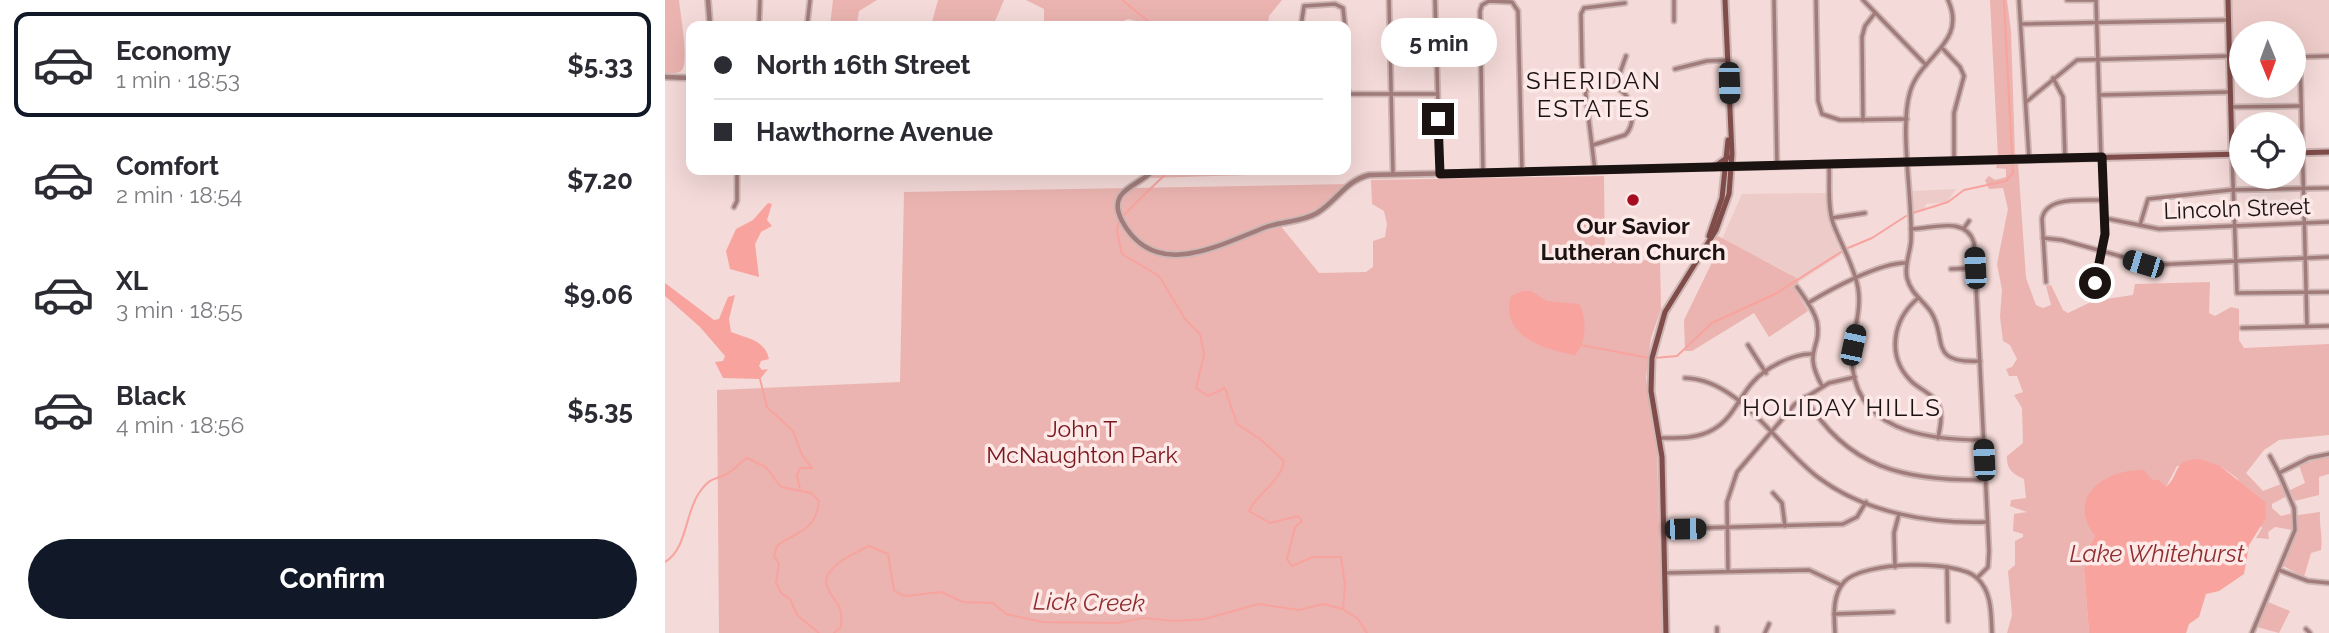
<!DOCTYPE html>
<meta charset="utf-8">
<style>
:root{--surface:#fff;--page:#f2f2f3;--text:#2b2b33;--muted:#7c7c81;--line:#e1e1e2;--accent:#111827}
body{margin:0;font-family:Raleway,sans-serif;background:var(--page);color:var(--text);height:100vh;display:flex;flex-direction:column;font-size:26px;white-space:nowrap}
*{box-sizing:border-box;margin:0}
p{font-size:23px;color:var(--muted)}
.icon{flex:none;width:38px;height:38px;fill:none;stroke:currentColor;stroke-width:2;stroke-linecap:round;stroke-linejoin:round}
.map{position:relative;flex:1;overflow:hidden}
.details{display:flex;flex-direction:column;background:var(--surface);width:665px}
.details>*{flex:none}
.banner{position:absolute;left:21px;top:21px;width:665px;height:154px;border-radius:14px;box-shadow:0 7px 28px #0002;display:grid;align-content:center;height:154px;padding:0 28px;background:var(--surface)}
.needle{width:46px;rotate:179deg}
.fabs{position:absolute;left:1564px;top:21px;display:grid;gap:14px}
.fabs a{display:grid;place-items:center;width:77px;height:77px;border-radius:50%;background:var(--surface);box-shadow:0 7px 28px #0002;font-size:35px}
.end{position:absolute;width:32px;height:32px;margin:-16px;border:9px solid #1b1312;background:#fff;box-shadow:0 0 0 4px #fff}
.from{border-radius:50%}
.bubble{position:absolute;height:49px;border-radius:24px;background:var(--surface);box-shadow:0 7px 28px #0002;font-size:23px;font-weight:700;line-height:49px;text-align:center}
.car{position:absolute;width:21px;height:42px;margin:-21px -10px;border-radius:9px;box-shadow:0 0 5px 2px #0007;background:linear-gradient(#222 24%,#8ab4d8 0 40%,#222 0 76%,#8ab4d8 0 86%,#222 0)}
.banner b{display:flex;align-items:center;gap:24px;height:66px;font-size:26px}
.banner b+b{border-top:2px solid var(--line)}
.banner i{width:18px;height:18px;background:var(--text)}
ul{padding:12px 0 0;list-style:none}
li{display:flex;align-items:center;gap:21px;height:105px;margin:0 14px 10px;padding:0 14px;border:4px solid transparent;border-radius:14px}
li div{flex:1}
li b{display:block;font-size:26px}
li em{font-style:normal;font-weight:700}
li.active{border-color:var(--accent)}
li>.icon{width:63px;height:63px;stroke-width:1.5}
.primary-button{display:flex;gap:14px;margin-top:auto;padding:14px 28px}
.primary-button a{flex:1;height:80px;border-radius:42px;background:var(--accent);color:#fff;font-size:28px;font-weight:700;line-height:80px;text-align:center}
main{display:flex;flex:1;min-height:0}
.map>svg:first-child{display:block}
</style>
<main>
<section class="details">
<ul>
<li class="active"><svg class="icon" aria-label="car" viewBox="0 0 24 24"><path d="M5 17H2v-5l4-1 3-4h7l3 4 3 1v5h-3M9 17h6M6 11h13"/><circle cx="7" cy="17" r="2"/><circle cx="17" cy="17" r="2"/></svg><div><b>Economy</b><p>1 min · 18:53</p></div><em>$5.33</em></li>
<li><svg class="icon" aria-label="car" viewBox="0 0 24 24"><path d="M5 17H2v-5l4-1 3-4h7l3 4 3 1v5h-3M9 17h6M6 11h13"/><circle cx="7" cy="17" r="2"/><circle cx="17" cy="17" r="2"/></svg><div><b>Comfort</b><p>2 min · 18:54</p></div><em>$7.20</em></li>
<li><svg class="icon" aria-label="car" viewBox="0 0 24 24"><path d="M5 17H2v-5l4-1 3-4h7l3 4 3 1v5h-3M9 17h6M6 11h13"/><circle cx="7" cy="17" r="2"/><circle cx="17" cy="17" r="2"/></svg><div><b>XL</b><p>3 min · 18:55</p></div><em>$9.06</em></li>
<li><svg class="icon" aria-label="car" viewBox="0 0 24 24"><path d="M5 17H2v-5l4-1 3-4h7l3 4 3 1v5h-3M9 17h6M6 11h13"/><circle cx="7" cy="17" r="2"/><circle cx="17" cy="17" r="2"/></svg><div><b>Black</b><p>4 min · 18:56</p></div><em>$5.35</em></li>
</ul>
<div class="primary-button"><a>Confirm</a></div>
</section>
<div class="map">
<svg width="1664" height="633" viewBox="0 0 1664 633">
<rect width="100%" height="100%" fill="#f4dad8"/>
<g fill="#edcbc8">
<path d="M1567,0H1664V53L1629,54V33H1577V55H1568Z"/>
<path d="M1291,189L1282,202L1261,204L1260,209L1247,214V191Z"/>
<path d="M1161,193L1164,223L1177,254L1134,282L1124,273L1057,239L1077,194Z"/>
</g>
<g fill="#ebb4b0">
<path d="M0,0H14C15,13 25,65 16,71C12,74 5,73 0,73Z"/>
<path d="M168,0H212L194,11L192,23L165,26Z"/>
<path d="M273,0H339L328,26H266Z"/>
<path d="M361,0H617L604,16L603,26H475L471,21L463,19L447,26H379V9Z"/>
<path d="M1325,0H1342L1346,31L1350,156L1333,157Z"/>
<path d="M1333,162H1353L1361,278L1371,305L1378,308L1386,305L1381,286L1386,285L1398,310L1403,313L1428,301L1468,295L1470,284L1545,282L1544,313L1550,316L1566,307L1574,309V340L1579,348L1664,344V435L1614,440L1599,450L1581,473L1598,491L1616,484L1622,496L1607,504V508L1616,516L1628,513L1627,530L1610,527L1603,532L1604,539L1591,538L1597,528L1572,478L1555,466H1512L1501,487C1460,473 1444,462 1420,506L1430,536L1423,548L1419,569L1424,633H1342L1347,615L1343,571L1350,565V541L1358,537V534L1348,531L1349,514L1362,512L1345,506L1346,500L1361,498L1359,479C1348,474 1341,469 1342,456L1358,443L1357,408L1349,395L1358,392L1352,376H1344L1341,369L1347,367L1352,359L1345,345L1338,341L1335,317L1337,290L1332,264L1343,209L1338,188L1324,189L1320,180L1324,176L1330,180L1341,177V169L1331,168Z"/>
<path d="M492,170H614V174L486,178Z"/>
<path d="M939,176L940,261L995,260L996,309L986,338L981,378L992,453L997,633H54L52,390L235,382L239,192L684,184L652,213L614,224L654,273L701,272L708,267V241L720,237L722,224L719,211L707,204L706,180Z"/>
<path d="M1053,236L1130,277L1134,282L1129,287L1143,311L1104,337L1089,313L1027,351H1020L1019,320L1055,246L1048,242Z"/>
<path d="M1664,456V474L1654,477V495L1630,501L1625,490L1640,483L1634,465Z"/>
<path d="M1655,512C1654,526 1658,537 1656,550L1646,553L1639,577L1618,566L1631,534L1633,515Z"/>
<path d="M1603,602L1625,611L1614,633L1592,627Z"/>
</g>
<g fill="#f8a39e">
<path d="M103,203L107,204L102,220L107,226L96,232L90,244L94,277L65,269L61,251L71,229L88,220Z"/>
<path d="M0,283L49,320L54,319L63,297L70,295L64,319L66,332C83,339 99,339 104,359L96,361L94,366L97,370L103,369L95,379L58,378L50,362L58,361L60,356L35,327L0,296Z"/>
<path d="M858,291H866L882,301L914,304C922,318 922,342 910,355C880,350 834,336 846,296Z"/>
<path d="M1535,459L1555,466L1600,502L1601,518L1584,545L1579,574L1554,591L1541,594L1534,617L1524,624L1521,633H1424L1419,569L1423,548L1430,536C1426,530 1422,524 1420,516C1415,483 1454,469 1479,470L1487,480H1494L1501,487C1516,474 1506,460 1535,459Z"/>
</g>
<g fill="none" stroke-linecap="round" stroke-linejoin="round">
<g stroke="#f8a39e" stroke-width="2">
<path d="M457,0L482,20L485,26"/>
<path d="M1339,0L1347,156"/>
<path d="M505,170C487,187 470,203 454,220L452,231L457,254L494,276L520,319L535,334L539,355L531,388L543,396L560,388L572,424L595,439L619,461C615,483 593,492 584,511L605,523L633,516L637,521L630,527L622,559L627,566L648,557H676L680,585L678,609"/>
<path d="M1248,213L1283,202L1299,190L1341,181L1348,173L1347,162"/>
<path d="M1183,248L1207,238L1241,216"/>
<path d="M916,345L984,358"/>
<path d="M989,358L1012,356L1047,323L1110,294L1176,252"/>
<path d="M95,379L102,407L128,431L137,455L147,468H135L132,475L135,489"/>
<path d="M0,562C22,549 20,513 34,493C47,474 52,481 65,472C72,467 75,462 82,458L101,467L116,487L146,493L154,501C151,532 131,531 112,546L109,556L114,564L111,583L117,594L125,599L132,615L154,633"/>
<path d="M169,633L176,627C178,598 169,606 162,586C155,568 192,552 204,546L223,554L229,591L240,596L276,592L298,602L328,603L341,614L378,622L452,623L478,618L511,621L540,619L593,604L634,610L658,604L678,609L693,619L702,633"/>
</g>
<defs>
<g id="minor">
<path d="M724,0L728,174"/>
<path d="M770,0L775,174"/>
<path d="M1009,0V21"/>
<path d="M1109,0L1112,166"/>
<path d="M1151,0L1153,101L1157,114L1175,120L1242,119"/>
<path d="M1198,0L1261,65"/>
<path d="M1283,0C1303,43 1255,56 1245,92C1234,129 1248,199 1246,241C1245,254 1239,265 1242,278C1246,294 1258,300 1266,312C1283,338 1262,364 1315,361"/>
<path d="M1354,0L1364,158"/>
<path d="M1402,0H1431"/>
<path d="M1431,0L1436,157"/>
<path d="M1358,24L1563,20"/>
<path d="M94,25L95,0"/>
<path d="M87,26H110"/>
<path d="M142,26L145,0"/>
<path d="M636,26L639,6L670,4L678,8L680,26"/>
<path d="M1278,49L1295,67L1299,76L1289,113V161"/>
<path d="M1629,57L1664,56"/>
<path d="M1635,57L1642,326"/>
<path d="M1565,59H1577"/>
<path d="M681,62L682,88L685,94H772"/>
<path d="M1010,69L1042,61L1063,60"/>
<path d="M1388,78L1398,97L1400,158"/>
<path d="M950,87L961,56"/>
<path d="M920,90C929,89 940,84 949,87C968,92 973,123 960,135L928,145"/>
<path d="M1435,95L1566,92"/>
<path d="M1361,102L1412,60L1565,56"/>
<path d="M1566,107L1636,106"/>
<path d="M1198,120L1197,37L1200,26L1210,13"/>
<path d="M1567,154L1572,293L1664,292"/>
<path d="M1164,165C1165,183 1162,205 1168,223C1176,245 1189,265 1193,288C1197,312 1187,333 1187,357C1187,431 1262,440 1318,440"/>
<path d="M930,171L917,64L916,14L919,8L960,3"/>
<path d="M818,173L815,11L817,5L824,1L847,2L853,11L857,172"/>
<path d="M69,207L72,201V170"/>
<path d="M1167,218L1200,213"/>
<path d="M1439,218L1494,229L1664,222"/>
<path d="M1475,225L1483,199L1565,190L1664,188"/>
<path d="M1299,228L1304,221"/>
<path d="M1246,229C1267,229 1301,215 1309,243L1324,551L1323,567L1312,578"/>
<path d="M1378,238L1397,240L1487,265L1664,257"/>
<path d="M1286,269L1310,268"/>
<path d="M1381,282L1377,219C1381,195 1420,201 1439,200"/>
<path d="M1430,283L1440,234L1437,157"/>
<path d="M1132,287C1139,297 1149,309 1152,322C1157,350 1137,349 1157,386"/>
<path d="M1252,299C1228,320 1221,356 1246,381C1255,390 1268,393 1274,406C1278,416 1275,428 1273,438"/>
<path d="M1143,303C1166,289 1216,262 1241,263"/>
<path d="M1577,328L1664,326"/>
<path d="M1083,345L1101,373"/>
<path d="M1020,378C1075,379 1113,448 1154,478C1201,513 1265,524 1322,522"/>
<path d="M1140,397C1182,469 1241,481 1320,480"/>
<path d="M995,438C1013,438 1033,439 1049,429C1068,418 1074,397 1088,382C1100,368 1127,354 1146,354"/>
<path d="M1605,456L1614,473"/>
<path d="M1108,493L1117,503L1120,526"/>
<path d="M999,529L1178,524L1192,517L1201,502"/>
<path d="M1230,567L1229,533L1234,514"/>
<path d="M1282,567L1283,621"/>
<path d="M1614,570L1643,581L1664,583"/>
<path d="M1063,571L1062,502L1072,472L1130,404L1164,383L1190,377"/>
<path d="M1000,573L1144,570L1176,585"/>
<path d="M1169,614L1228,612"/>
<path d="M1052,628V633"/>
<path d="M1641,629L1645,633"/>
<path d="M1100,633L1104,624"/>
<path d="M1170,633C1169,615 1167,596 1179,582C1197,561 1293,559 1312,578C1327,592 1326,613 1327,633"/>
<path d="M1587,633L1630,530L1629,508L1614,473L1644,458L1664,454"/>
</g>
<g id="tertiary">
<path d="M43,0L45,26"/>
<path d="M0,77L26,78"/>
<path d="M489,170C472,187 441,190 457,221C490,282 554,245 601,227C618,221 637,222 652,213C672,201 680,181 704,175L1061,167"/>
</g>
<g id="secondary">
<path d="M1563,0L1567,154"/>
<path d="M1629,153L1664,152"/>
<path d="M1049,167L1063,157"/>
<path d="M1062,167L1577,154"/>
<path d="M1044,236L1057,198L1063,140"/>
<path d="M1001,633L997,457L986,391L987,358L1000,312L1051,230L1064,194L1067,154L1060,0"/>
</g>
</defs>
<use href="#minor" stroke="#cdb6b4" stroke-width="7"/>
<use href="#tertiary" stroke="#cdb6b4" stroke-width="8"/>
<use href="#secondary" stroke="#cdb6b4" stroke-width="9"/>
<use href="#minor" stroke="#a17c7a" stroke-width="3.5"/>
<use href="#tertiary" stroke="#a17c7a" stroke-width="4.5"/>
<use href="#secondary" stroke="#7f4c4a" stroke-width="5"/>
</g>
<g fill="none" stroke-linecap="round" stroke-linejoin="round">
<path stroke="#1b1312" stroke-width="9" d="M773,119L775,174L1437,157L1440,234L1430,283"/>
</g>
<circle fill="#a50b21" stroke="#fde9e7" stroke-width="2.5" cx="968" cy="200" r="7"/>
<g text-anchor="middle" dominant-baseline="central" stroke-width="7" stroke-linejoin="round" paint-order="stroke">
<g font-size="23" fill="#1b1312" stroke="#fde9e7">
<text transform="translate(1572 208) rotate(-2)">Lincoln Street</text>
</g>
<g font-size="23" font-weight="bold" fill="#1b1312" stroke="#fde9e7">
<text x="968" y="225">Our Savior<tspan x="968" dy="26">Lutheran Church</tspan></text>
</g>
<g font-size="23" fill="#79161d" stroke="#fde9e7">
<text x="417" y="428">John T<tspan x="417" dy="26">McNaughton Park</tspan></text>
</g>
<g font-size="24" letter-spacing="2" fill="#1b1312" stroke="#fde9e7">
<text x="929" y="80">SHERIDAN<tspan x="929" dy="28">ESTATES</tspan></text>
<text x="1177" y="407">HOLIDAY HILLS</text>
</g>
<g font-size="24" font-style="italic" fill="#8f2d2f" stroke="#fde9e7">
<text x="1492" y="553">Lake Whitehurst</text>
<text transform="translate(424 602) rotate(1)">Lick Creek</text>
</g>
</g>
</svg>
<div class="fabs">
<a><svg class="needle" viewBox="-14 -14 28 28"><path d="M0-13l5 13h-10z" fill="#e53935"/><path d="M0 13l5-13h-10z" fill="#7c7c81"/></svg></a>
<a><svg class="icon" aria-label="locate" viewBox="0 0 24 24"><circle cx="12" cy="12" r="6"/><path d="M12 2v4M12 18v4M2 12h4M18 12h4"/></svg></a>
</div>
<i class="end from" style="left:1430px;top:283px"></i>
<i class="end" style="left:773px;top:119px"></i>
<div class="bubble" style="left:716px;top:18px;width:116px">5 min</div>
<i class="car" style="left:1064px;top:83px;rotate:178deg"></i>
<i class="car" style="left:1478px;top:264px;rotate:287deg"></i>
<i class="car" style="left:1310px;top:268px;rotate:357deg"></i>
<i class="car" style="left:1188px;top:345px;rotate:12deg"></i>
<i class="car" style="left:1319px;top:460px;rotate:357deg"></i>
<i class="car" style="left:1020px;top:529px;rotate:89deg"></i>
<div class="banner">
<b><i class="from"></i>North 16th Street</b>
<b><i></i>Hawthorne Avenue</b>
</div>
</div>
</main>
